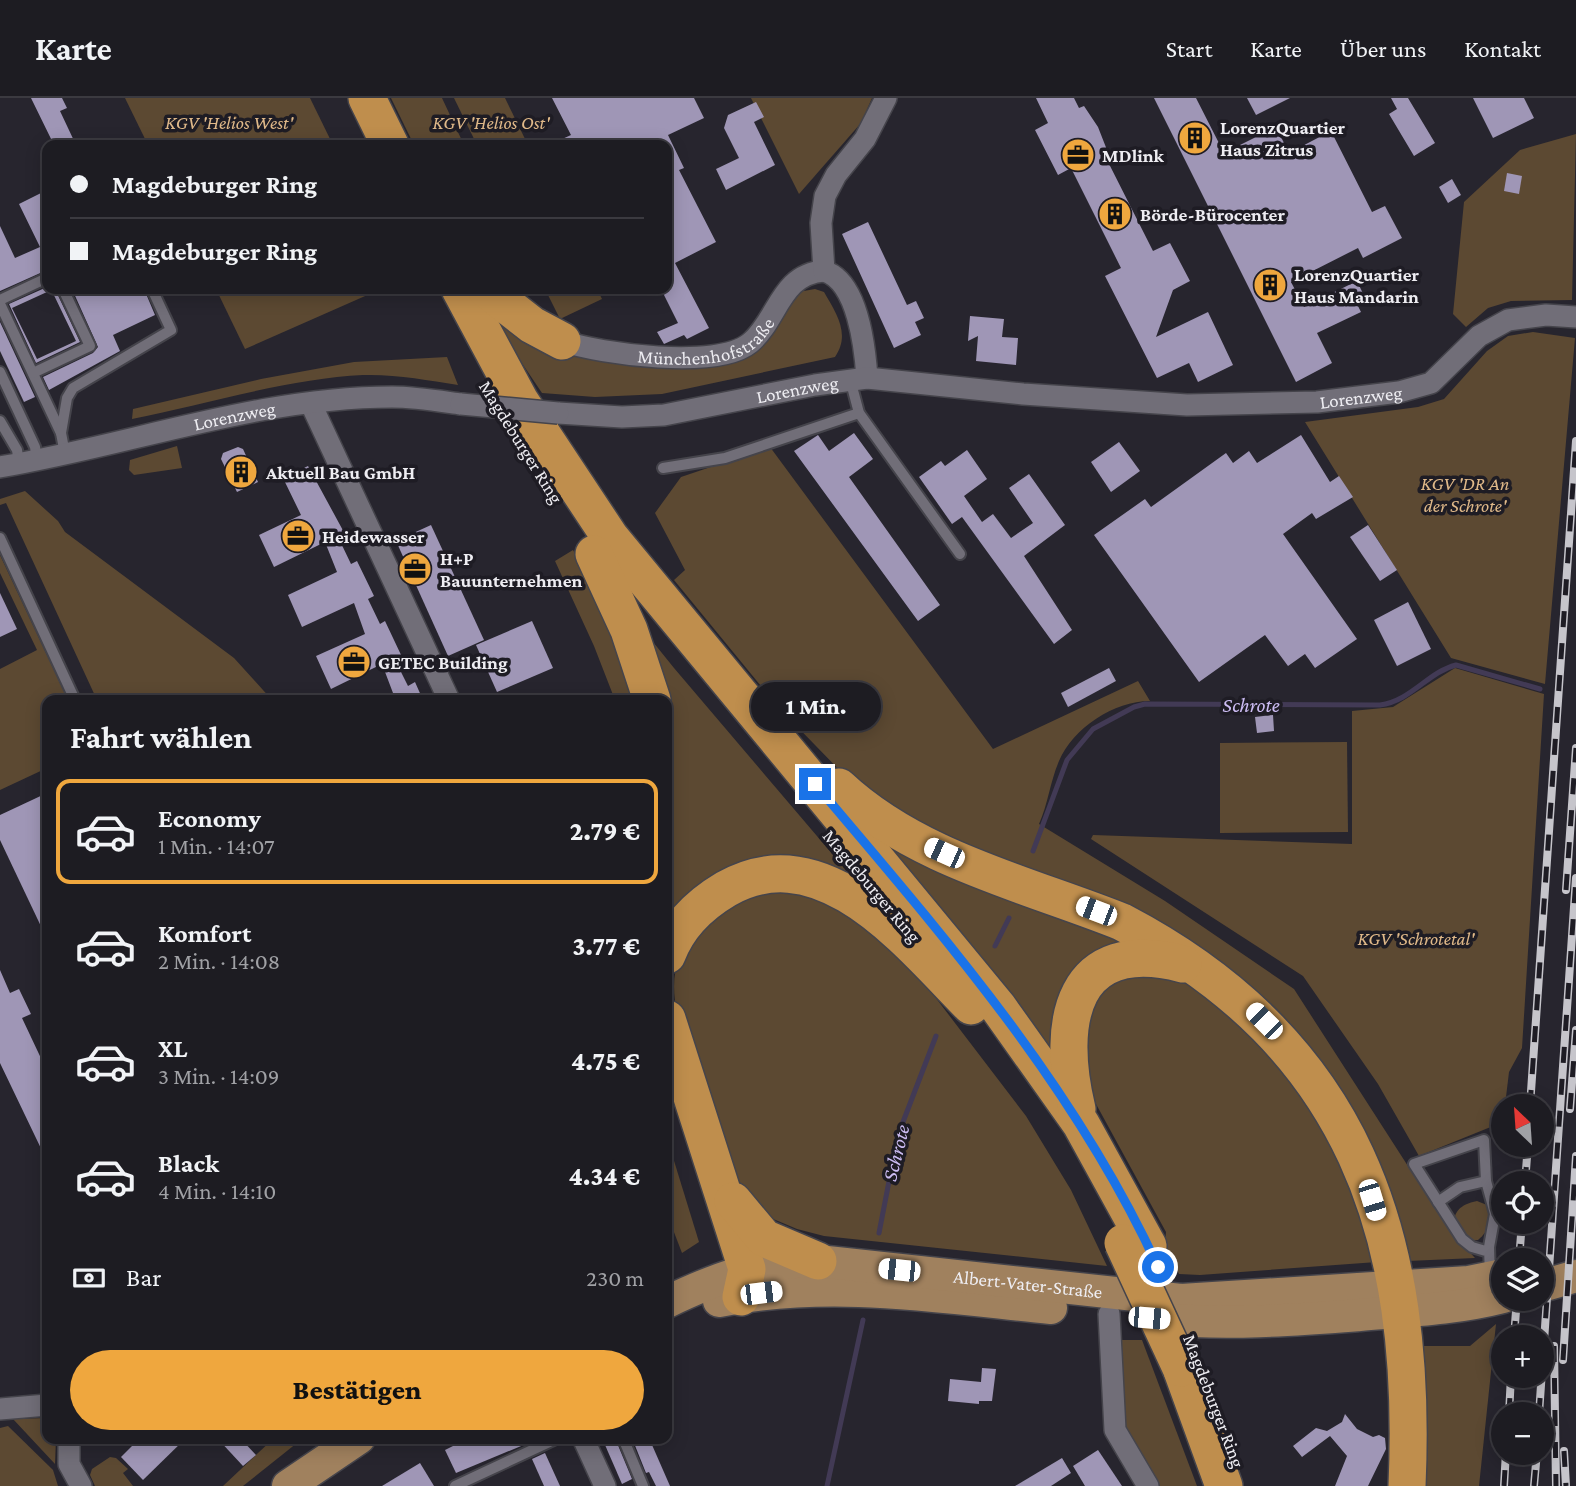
<!DOCTYPE html>
<html lang="de">
<meta charset="utf-8">
<style>
:root{--surface:#1d1c22;--page:#2a292f;--text:#f1f3f6;--muted:#a0a1a5;--line:#3b3a40;--accent:#efa73e}
body{margin:0;font-family:"Crimson Pro",serif;background:var(--page);color:var(--text);height:100vh;display:flex;flex-direction:column;font-size:26px;white-space:nowrap}
*{box-sizing:border-box;margin:0}
p{font-size:23px;color:var(--muted)}
.icon{flex:none;width:38px;height:38px;fill:none;stroke:currentColor;stroke-width:2;stroke-linecap:round;stroke-linejoin:round}
.map{position:relative;flex:1;overflow:hidden}
.side{position:absolute;left:42px;top:597px;width:630px;height:749px;display:flex;flex-direction:column;background:var(--surface);border-radius:14px;box-shadow:0 4px 18px #0003,0 0 0 2px var(--line)}
.side>*{flex:none}
.hud{position:absolute;left:42px;top:42px;width:630px;height:154px;border-radius:14px;box-shadow:0 4px 18px #0003,0 0 0 2px var(--line);display:grid;align-content:center;height:154px;padding:0 28px;background:var(--surface)}
.needle{width:46px;rotate:335deg}
.buttons{position:absolute;left:1491px;top:996px;display:grid;gap:14px}
.buttons a{display:grid;place-items:center;width:63px;height:63px;border-radius:50%;background:var(--surface);box-shadow:0 4px 18px #0003,0 0 0 2px var(--line);font-size:35px}
.end{position:absolute;width:32px;height:32px;margin:-16px;border:9px solid #1a73e8;background:#fff;box-shadow:0 0 0 4px #fff}
.from{border-radius:50%}
.bubble{position:absolute;height:49px;border-radius:24px;background:var(--surface);box-shadow:0 4px 18px #0003,0 0 0 2px var(--line);font-size:23px;font-weight:800;line-height:49px;text-align:center}
.car{position:absolute;width:21px;height:42px;margin:-21px -10px;border-radius:9px;box-shadow:0 0 5px 2px #0007;background:linear-gradient(#fff 24%,#345 0 40%,#fff 0 76%,#345 0 86%,#fff 0)}
.hud b{display:flex;align-items:center;gap:24px;height:66px;font-size:26px}
.hud b+b{border-top:2px solid var(--line)}
.hud i{width:18px;height:18px;background:var(--text)}
ul{padding:0;list-style:none}
li{display:flex;align-items:center;gap:21px;height:105px;margin:0 14px 10px;padding:0 14px;border:4px solid transparent;border-radius:14px}
li div{flex:1}
li b{display:block;font-size:26px}
li em{font-style:normal;font-weight:800}
li.active{border-color:var(--accent)}
li>.icon{width:63px;height:63px;stroke-width:1.5}
h2{padding:0 28px;font-size:32px;line-height:84px}
.pay{display:flex;align-items:center;gap:18px;height:77px;padding:0 28px;font-size:26px}
.pay p{margin-inline-start:auto}
.action{display:flex;gap:14px;margin-top:auto;padding:14px 28px}
.action a{flex:1;height:80px;border-radius:42px;background:var(--accent);color:#111;font-size:28px;font-weight:800;line-height:80px;text-align:center}
header{display:flex;align-items:center;gap:42px;box-sizing:border-box;height:98px;padding:0 35px;background:var(--surface);border-bottom:2px solid var(--line)}
header strong{font-size:33px}
nav{display:flex;gap:38px;margin-inline-start:auto;font-size:24px}
.map>svg:first-child{display:block}
</style>
<header>
<strong>Karte</strong>
<nav><a>Start</a><a>Karte</a><a>Über uns</a><a>Kontakt</a></nav>
</header>
<div class="map">
<svg width="1576" height="1388" viewBox="0 0 1576 1388">
<rect width="100%" height="100%" fill="#27252e"/>
<g fill="#5c4932">
<path d="M125,0H310L333,47H148Z"/>
<path d="M391,0H442L464,47H414Z"/>
<path d="M454,0H505L528,47H477Z"/>
<path d="M751,0H872L861,25L799,96Z"/>
<path d="M1576,36L1572,202L1511,203L1488,210L1466,229L1453,216L1464,104L1520,52Z"/>
<path d="M216,191H381L245,251Z"/>
<path d="M545,191H597L602,201L560,221Z"/>
<path d="M815,191L824,194C836,215 851,236 835,259L662,296L595,299L542,295L509,246L486,202L539,240L728,262L798,194Z"/>
<path d="M1533,234L1575,240L1545,586L1451,560L1305,324L1418,309L1444,301L1487,253L1508,238Z"/>
<path d="M447,259L458,287C427,282 395,276 363,277C291,280 203,307 132,321L133,311L261,281L354,264Z"/>
<path d="M177,348L182,370L134,377L129,372L130,362Z"/>
<path d="M770,349L993,651L1138,583L1150,603C1114,603 1073,630 1059,663C1050,684 1048,706 1039,726L1165,803L1294,891L1424,1093L1427,1092L1449,1131L1475,1160L1408,1163L1287,929L940,742L851,684L779,610L674,482L685,472L655,415L681,379Z"/>
<path d="M25,393L58,423L65,434L234,560L272,602H97L6,405L0,407V401Z"/>
<path d="M573,452L596,494L639,602H615L594,548L555,463Z"/>
<path d="M0,457L68,602H47V670L0,692V571L37,552L0,475Z"/>
<path d="M649,539L674,570L851,778L824,769L667,832L671,672L667,602Z"/>
<path d="M1455,570L1544,596L1522,950L1509,974L1503,1024L1419,1058L1378,986L1303,878L1091,741L1093,737L1352,746V613L1393,609Z"/>
<path d="M1347,644L1348,734L1220,735V645Z"/>
<path d="M870,733L1121,839L1053,951L1047,954Z"/>
<path d="M816,792L900,853L1026,1018L1071,1092L1107,1168L824,1138L797,1131L745,1109L678,920C662,849 697,837 744,793Z"/>
<path d="M1153,867L1222,901L1336,1040L1377,1164L1200,1177L1179,1176L1165,1146L1166,1134L1096,1006L1081,969L1094,897L1102,889Z"/>
<path d="M667,1040L699,1144L682,1155L667,1116Z"/>
<path d="M1477,1103L1487,1107C1492,1121 1490,1132 1478,1142L1468,1143L1454,1123C1455,1110 1466,1105 1477,1103Z"/>
<path d="M1496,1226L1479,1388H1420L1422,1248H1470Z"/>
<path d="M1121,1242H1142L1197,1388H1160L1123,1326Z"/>
<path d="M47,1320V1340L56,1341L55,1366L13,1321Z"/>
<path d="M8,1328L53,1372L58,1388H0V1330Z"/>
<path d="M273,1341H302L243,1388H223Z"/>
<path d="M110,1359L116,1360L128,1371L123,1375L133,1388H95L90,1377L92,1371Z"/>
</g>
<g fill="none" stroke-linecap="round" stroke-linejoin="round">
<g stroke="#423a55" stroke-width="5">
<path d="M1033,753L1067,662L1093,631L1134,609L1145,606L1380,607C1411,603 1428,574 1456,567L1540,591"/>
<path d="M995,848L1009,820"/>
<path d="M879,1135L898,1037L936,938"/>
<path d="M827,1388L863,1222"/>
</g>
</g>
<g fill="#9f96b6">
<path d="M31,0H62L67,10L60,13L76,47H54Z"/>
<path d="M552,0H694L704,20L668,37L684,70L679,72L716,144L675,165L709,230L687,241L684,237L664,246L657,234L678,225L661,191H667V47H549L571,37Z"/>
<path d="M1036,0H1074L1079,10L1084,8L1098,29L1107,52L1103,54L1153,153L1170,145L1190,183L1173,192L1156,239L1208,214L1233,267L1198,284L1189,265L1157,280L1105,178L1121,170L1071,70L1058,77L1035,32L1048,25Z"/>
<path d="M1154,0H1196L1224,55L1276,29L1289,55L1331,33L1372,114L1385,108L1402,140L1363,160L1358,150L1291,184L1304,209L1357,183L1367,204L1358,208L1361,214L1317,235L1332,265L1296,284Z"/>
<path d="M1247,0H1290L1256,17Z"/>
<path d="M1391,0H1408L1435,45L1414,58L1389,16L1397,11Z"/>
<path d="M1473,0H1524L1534,20L1493,40Z"/>
<path d="M756,4L764,19L754,24L775,67L726,92L716,71L739,60L724,30L728,17Z"/>
<path d="M1507,75L1522,78L1519,96L1504,93Z"/>
<path d="M1452,81L1461,97L1448,105L1439,89Z"/>
<path d="M47,92V172L0,193V128L15,160L40,149L19,106Z"/>
<path d="M868,124L907,207L916,203L924,220L915,224L921,237L894,250L842,136Z"/>
<path d="M47,189V194L12,210L37,261L76,243L51,191H55L80,244L36,265L9,206Z"/>
<path d="M72,191H144L155,217L113,237L120,253L49,292L43,279L93,255L98,249Z"/>
<path d="M970,218L1004,221L1002,239L1018,240L1016,267L976,263L978,238L968,243Z"/>
<path d="M0,224L35,299L24,304L0,253Z"/>
<path d="M854,335L873,361L849,379L940,507L918,523L794,353L818,337L829,353Z"/>
<path d="M1301,337L1330,384L1339,378L1353,399L1316,421L1312,415L1283,436L1357,541L1315,570L1305,556L1288,568L1265,537L1199,584L1094,437L1145,401L1151,409L1226,355L1233,365L1249,353L1257,365Z"/>
<path d="M1119,344L1140,373L1111,394L1091,364Z"/>
<path d="M238,349L243,351L258,384L237,394L221,361L223,355Z"/>
<path d="M967,352L987,381L964,398L982,424L993,416L1011,440L1033,425L1009,390L1029,376L1065,427L1024,458L1072,532L1054,546L962,419L952,426L919,379L941,363L945,368Z"/>
<path d="M308,368L346,438L339,441L351,466L357,463L374,498L368,501L380,526L385,523L402,559L395,562L408,588L415,584L423,602H380L393,595L382,566L331,591L316,558L365,536L354,505L302,529L288,497L337,474L325,444L274,469L259,437L301,417L283,380Z"/>
<path d="M431,427L484,542L448,558L396,443Z"/>
<path d="M1368,427L1397,472L1380,483L1350,439Z"/>
<path d="M0,495L17,531L0,539Z"/>
<path d="M1408,504L1431,551L1397,568L1374,522Z"/>
<path d="M532,523L553,570L497,594L476,547Z"/>
<path d="M1109,570L1116,583L1068,609L1061,595Z"/>
<path d="M1273,617L1274,633L1257,635L1255,619Z"/>
<path d="M47,695V841L0,742V717Z"/>
<path d="M0,872L10,895L19,891L31,916L22,920L47,973V1063L0,965Z"/>
<path d="M982,1270L996,1271L992,1303H979V1306L948,1303L950,1281L981,1284Z"/>
<path d="M1345,1316L1357,1331L1373,1339L1379,1337L1385,1340L1386,1351L1368,1388H1335L1347,1358L1330,1338L1302,1359L1293,1348L1316,1330L1327,1333L1342,1324Z"/>
<path d="M140,1340H186L143,1382L121,1359Z"/>
<path d="M217,1340H240L256,1357L243,1368Z"/>
<path d="M469,1340H538V1341L456,1375L445,1352Z"/>
<path d="M602,1340H615L632,1381L622,1386Z"/>
<path d="M632,1340H649L670,1388H656L649,1374L646,1375Z"/>
<path d="M1098,1352L1122,1388H1085L1073,1368Z"/>
<path d="M545,1355L560,1388H544L532,1361Z"/>
<path d="M1062,1360L1071,1375L1051,1388H1015Z"/>
<path d="M420,1365L434,1388H382Z"/>
</g>
<g fill="none" stroke-linecap="round" stroke-linejoin="round">
<defs>
<g id="lane">
<path d="M0,202L47,180"/>
<path d="M0,206L61,335L65,356"/>
<path d="M0,274L35,349L37,362"/>
<path d="M33,275L90,248L63,191"/>
<path d="M850,281L859,315L960,456"/>
<path d="M0,323L17,352L19,365"/>
<path d="M61,335L67,300L73,290L171,232L152,191"/>
<path d="M663,370L725,360L859,315"/>
<path d="M0,440L75,602"/>
<path d="M1438,1104L1460,1089L1486,1083"/>
<path d="M1489,1154L1472,1149L1462,1141L1414,1066L1484,1042L1486,1083L1495,1116L1489,1149L1490,1178"/>
<path d="M623,1340L643,1388"/>
<path d="M455,1388L558,1340"/>
</g>
<g id="street">
<path id="s1" d="M562,243C601,256 717,272 750,245C778,222 780,176 824,173"/>
<path d="M867,280C865,250 858,183 824,173L821,125L825,98L836,77L865,41L886,0"/>
<path d="M311,306L449,602"/>
<path id="s2" d="M558,315L622,319L664,317L815,287L867,280L1023,296L1187,307L1317,304L1399,294L1431,285L1479,238L1508,222L1546,217L1576,219"/>
<path id="s3" d="M0,369C130,347 259,299 392,299C415,299 439,303 461,306"/>
<path d="M1109,1216L1115,1332L1148,1388"/>
<path d="M0,1311L47,1307"/>
<path d="M69,1340V1366L81,1388"/>
<path d="M583,1340L605,1388"/>
</g>
<g id="primary">
<path d="M1542,1188L1576,1178"/>
<path d="M719,1203C830,1181 939,1199 1051,1210"/>
<path id="s4" d="M667,1204C717,1180 762,1163 818,1163L1181,1202L1469,1184L1503,1177"/>
<path d="M1161,1221C1228,1227 1293,1222 1360,1217C1408,1213 1456,1211 1503,1199"/>
<path d="M288,1388L359,1340"/>
</g>
<g id="highway">
<path d="M367,0L390,47"/>
<path d="M460,191L520,303L610,439L998,909L1081,1026L1148,1148"/>
<path d="M486,191L532,227L562,243"/>
<path d="M594,456L629,532L652,602"/>
<path d="M839,689C916,761 1027,786 1122,824C1355,946 1418,1137 1407,1388"/>
<path d="M667,857C678,827 699,807 726,791C824,735 911,848 971,908"/>
<path d="M667,921L747,1171L741,1199"/>
<path d="M1077,1011C1056,924 1071,837 1183,866"/>
<path d="M733,1103L764,1140L818,1163"/>
<path d="M1181,1270L1224,1388"/>
</g>
</defs>
<use href="#lane" stroke="#45444b" stroke-width="14"/>
<use href="#street" stroke="#45444b" stroke-width="24"/>
<use href="#primary" stroke="#45444b" stroke-width="35"/>
<use href="#highway" stroke="#45444b" stroke-width="40"/>
<use href="#lane" stroke="#716e78" stroke-width="10"/>
<use href="#street" stroke="#716e78" stroke-width="21"/>
<use href="#primary" stroke="#a0815e" stroke-width="32"/>
<use href="#highway" stroke="#bf8e4d" stroke-width="37"/>
<defs>
<g id="rail">
<path d="M1566,792L1576,650"/>
<path d="M1530,1008L1576,343"/>
<path d="M1570,1011L1576,932"/>
<path d="M1525,1085L1528,1046"/>
<path d="M1519,1162L1522,1124"/>
<path d="M1514,1239L1517,1200"/>
<path d="M1554,1248L1556,1388"/>
<path d="M1563,1262L1576,1058"/>
<path d="M1509,1316L1511,1278"/>
<path d="M1539,1316L1576,780"/>
<path d="M1564,1353L1566,1388"/>
<path d="M1504,1388L1506,1354"/>
<path d="M1534,1388L1537,1354"/>
</g>
</defs>
<use href="#rail" stroke="#c6c5cb" stroke-width="8"/>
<use href="#rail" stroke="#1e1c24" stroke-width="5" stroke-dasharray="16" stroke-linecap="butt"/>
<defs>
<path id="street-bridge" d="M461,306L558,315"/>
<path id="highway-bridge" d="M1123,1145L1181,1270"/>
</defs>
<use href="#street-bridge" stroke="#45444b" stroke-width="24" stroke-linecap="butt"/>
<use href="#highway-bridge" stroke="#45444b" stroke-width="40" stroke-linecap="butt"/>
<use href="#street-bridge" stroke="#716e78" stroke-width="21"/>
<use href="#highway-bridge" stroke="#bf8e4d" stroke-width="37"/>
</g>
<g fill="none" stroke-linecap="round" stroke-linejoin="round">
<path stroke="#1a73e8" stroke-width="9" d="M815,686C942,836 1075,988 1158,1169"/>
</g>
<defs>
<symbol id="building-disc" viewBox="-11 -11 22 22"><circle r="9.5" fill="#efa73e" stroke="#1e1c24"/><path d="M-4-6H4V6H1V3H-1V6H-4ZM-2.5-4.3h1.7v1.8h-1.7ZM.8-4.3h1.7v1.8H.8ZM-2.5-1h1.7V.8h-1.7ZM.8-1h1.7V.8H.8Z" fill="#111"/></symbol>
<symbol id="office-disc" viewBox="-11 -11 22 22"><circle r="9.5" fill="#efa73e" stroke="#1e1c24"/><path d="M-6-3h4V-5.5h4V-3h4V5H-6ZM-1-4.5V-3h2v-1.5ZM-6 0V1H6V0Z" fill="#111"/></symbol>
</defs>
<g fill-rule="evenodd">
<use href="#building-disc" x="1176" y="21" width="38" height="38"/>
<use href="#office-disc" x="1059" y="38" width="38" height="38"/>
<use href="#building-disc" x="1096" y="97" width="38" height="38"/>
<use href="#building-disc" x="1251" y="168" width="38" height="38"/>
<use href="#building-disc" x="222" y="355" width="38" height="38"/>
<use href="#office-disc" x="279" y="419" width="38" height="38"/>
<use href="#office-disc" x="396" y="452" width="38" height="38"/>
<use href="#office-disc" x="335" y="545" width="38" height="38"/>
</g>
<g text-anchor="middle" dominant-baseline="central" stroke-width="7" stroke-linejoin="round" paint-order="stroke">
<g font-size="19" font-style="italic" fill="#e0b989" stroke="#1e1c24">
<text x="229" y="24">KGV 'Helios West'</text>
<text x="491" y="24">KGV 'Helios Ost'</text>
<text x="1465" y="385">KGV 'DR An<tspan x="1465" dy="22">der Schrote'</tspan></text>
<text x="1416" y="840">KGV 'Schrotetal'</text>
</g>
<g font-size="19" font-weight="bold" fill="#eeedf2" stroke="#1e1c24" text-anchor="start">
<text x="1220" y="29">LorenzQuartier<tspan x="1220" dy="22">Haus Zitrus</tspan></text>
<text x="1102" y="57">MDlink</text>
<text x="1140" y="116">Börde-Bürocenter</text>
<text x="1294" y="176">LorenzQuartier<tspan x="1294" dy="22">Haus Mandarin</tspan></text>
<text x="266" y="374">Aktuell Bau GmbH</text>
<text x="322" y="438">Heidewasser</text>
<text x="440" y="460">H+P<tspan x="440" dy="22">Bauunternehmen</tspan></text>
<text x="378" y="564">GETEC Building</text>
</g>
<g font-size="19" fill="#eeedf2" stroke="#1e1c24">
<text stroke="none"><textPath href="#s1" startOffset="150">Münchenhofstraße</textPath></text>
<text stroke="none"><textPath href="#s2" startOffset="242">Lorenzweg</textPath></text>
<text stroke="none"><textPath href="#s2" startOffset="808">Lorenzweg</textPath></text>
<text stroke="none"><textPath href="#s3" startOffset="240">Lorenzweg</textPath></text>
<text transform="translate(521 344) rotate(58)">Magdeburger Ring</text>
<text transform="translate(872 788) rotate(50)">Magdeburger Ring</text>
<text stroke="none"><textPath href="#s4" startOffset="369">Albert-Vater-Straße</textPath></text>
<text transform="translate(1214 1303) rotate(69)">Magdeburger Ring</text>
</g>
<g font-size="21" font-style="italic" fill="#ccbcf3" stroke="#1e1c24">
<text x="1251" y="607">Schrote</text>
<text transform="translate(896 1055) rotate(-76)">Schrote</text>
</g>
</g>
</svg>
<div class="buttons">
<a><svg class="needle" viewBox="-14 -14 28 28"><path d="M0-13l5 13h-10z" fill="#e53935"/><path d="M0 13l5-13h-10z" fill="#a0a1a5"/></svg></a>
<a><svg class="icon" aria-label="locate" viewBox="0 0 24 24"><circle cx="12" cy="12" r="6"/><path d="M12 2v4M12 18v4M2 12h4M18 12h4"/></svg></a>
<a><svg class="icon" aria-label="layers" viewBox="0 0 24 24"><path d="M12 4l9 5-9 5-9-5zM3 14l9 5 9-5"/></svg></a>
<a>+</a>
<a>−</a>
</div>
<i class="end from" style="left:1158px;top:1169px"></i>
<i class="end" style="left:815px;top:686px"></i>
<div class="bubble" style="left:751px;top:584px;width:130px">1 Min.</div>
<i class="car" style="left:944px;top:755px;rotate:294deg"></i>
<i class="car" style="left:1096px;top:813px;rotate:291deg"></i>
<i class="car" style="left:1264px;top:923px;rotate:315deg"></i>
<i class="car" style="left:1372px;top:1102px;rotate:163deg"></i>
<i class="car" style="left:899px;top:1172px;rotate:276deg"></i>
<i class="car" style="left:761px;top:1195px;rotate:83deg"></i>
<i class="car" style="left:1149px;top:1220px;rotate:95deg"></i>
<div class="hud">
<b><i class="from"></i>Magdeburger Ring</b>
<b><i></i>Magdeburger Ring</b>
</div>
<section class="side">
<h2>Fahrt wählen</h2>
<ul>
<li class="active"><svg class="icon" aria-label="car" viewBox="0 0 24 24"><path d="M5 17H2v-5l4-1 3-4h7l3 4 3 1v5h-3M9 17h6M6 11h13"/><circle cx="7" cy="17" r="2"/><circle cx="17" cy="17" r="2"/></svg><div><b>Economy</b><p>1 Min. · 14:07</p></div><em>2.79 €</em></li>
<li><svg class="icon" aria-label="car" viewBox="0 0 24 24"><path d="M5 17H2v-5l4-1 3-4h7l3 4 3 1v5h-3M9 17h6M6 11h13"/><circle cx="7" cy="17" r="2"/><circle cx="17" cy="17" r="2"/></svg><div><b>Komfort</b><p>2 Min. · 14:08</p></div><em>3.77 €</em></li>
<li><svg class="icon" aria-label="car" viewBox="0 0 24 24"><path d="M5 17H2v-5l4-1 3-4h7l3 4 3 1v5h-3M9 17h6M6 11h13"/><circle cx="7" cy="17" r="2"/><circle cx="17" cy="17" r="2"/></svg><div><b>XL</b><p>3 Min. · 14:09</p></div><em>4.75 €</em></li>
<li><svg class="icon" aria-label="car" viewBox="0 0 24 24"><path d="M5 17H2v-5l4-1 3-4h7l3 4 3 1v5h-3M9 17h6M6 11h13"/><circle cx="7" cy="17" r="2"/><circle cx="17" cy="17" r="2"/></svg><div><b>Black</b><p>4 Min. · 14:10</p></div><em>4.34 €</em></li>
</ul>
<div class="pay"><svg class="icon" aria-label="cash" viewBox="0 0 24 24"><path d="M3 7h18v10H3z"/><circle cx="12" cy="12" r="2"/></svg>Bar<p>230 m</p></div>
<div class="action"><a>Bestätigen</a></div>
</section>
</div>
